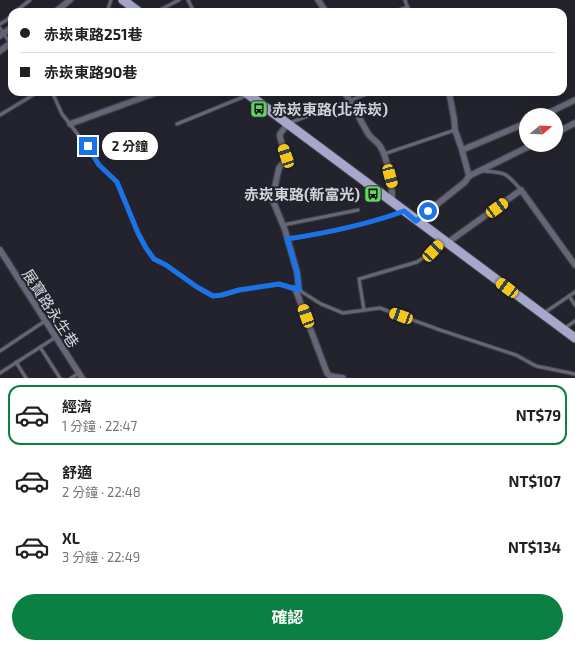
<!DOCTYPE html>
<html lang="zh-TW">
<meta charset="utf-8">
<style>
:root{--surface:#fff;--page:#f6f6f6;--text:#202124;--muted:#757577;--line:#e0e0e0;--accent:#0b8043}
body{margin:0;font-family:"Exo 2","Noto Sans TC",sans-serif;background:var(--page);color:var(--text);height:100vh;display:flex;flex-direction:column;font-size:15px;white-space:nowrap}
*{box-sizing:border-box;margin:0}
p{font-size:13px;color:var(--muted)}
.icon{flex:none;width:22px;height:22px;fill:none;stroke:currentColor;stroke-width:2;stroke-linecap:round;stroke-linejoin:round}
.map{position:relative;height:378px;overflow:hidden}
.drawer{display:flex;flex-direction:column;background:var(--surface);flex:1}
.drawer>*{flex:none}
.guide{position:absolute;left:8px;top:8px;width:559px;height:88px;border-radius:12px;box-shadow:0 4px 16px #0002;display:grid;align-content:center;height:88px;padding:0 12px;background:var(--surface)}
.needle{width:26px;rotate:72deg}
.buttons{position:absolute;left:519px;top:108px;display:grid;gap:8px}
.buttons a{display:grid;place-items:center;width:44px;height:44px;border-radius:50%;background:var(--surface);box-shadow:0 4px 16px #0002;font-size:20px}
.end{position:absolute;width:18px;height:18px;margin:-9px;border:5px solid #1a73e8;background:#fff;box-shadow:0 0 0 2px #fff}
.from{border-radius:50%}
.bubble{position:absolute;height:28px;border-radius:14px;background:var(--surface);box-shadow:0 4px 16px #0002;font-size:13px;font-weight:700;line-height:28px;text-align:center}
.car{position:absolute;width:12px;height:24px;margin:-12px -6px;border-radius:5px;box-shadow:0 0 3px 1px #0007;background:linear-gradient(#f5c518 24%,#345 0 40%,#f5c518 0 76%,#345 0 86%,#f5c518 0)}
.guide b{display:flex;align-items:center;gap:14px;height:38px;font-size:15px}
.guide b+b{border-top:1px solid var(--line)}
.guide i{width:10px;height:10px;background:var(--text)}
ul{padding:7px 0 0;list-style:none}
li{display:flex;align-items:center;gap:12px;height:60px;margin:0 8px 6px;padding:0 4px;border:2px solid transparent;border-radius:12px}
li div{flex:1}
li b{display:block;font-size:15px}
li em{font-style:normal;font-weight:700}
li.selected{border-color:var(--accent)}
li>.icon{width:36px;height:36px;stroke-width:1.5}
.action{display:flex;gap:8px;margin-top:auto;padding:8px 12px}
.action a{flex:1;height:46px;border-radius:24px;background:var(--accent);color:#fff;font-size:16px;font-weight:700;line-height:46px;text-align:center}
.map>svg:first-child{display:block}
</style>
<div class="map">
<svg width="575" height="378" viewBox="0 0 575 378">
<rect width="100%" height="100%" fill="#23232d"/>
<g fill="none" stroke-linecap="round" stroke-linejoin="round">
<defs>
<g id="lane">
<path d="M188,0L194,12"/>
<path d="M405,0L409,12"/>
<path d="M15,12L30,0"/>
<path d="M107,12L111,0"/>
<path d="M156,12L179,0"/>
<path d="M393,12L408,7"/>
<path d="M0,24L7,20L12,14"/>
<path d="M0,28L10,43"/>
<path d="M52,92L62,114L70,124L87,147L99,165L117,182L138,233L146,248L154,259L166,265L197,287L213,296L222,295L239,290L279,284L299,290L321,304L343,313L380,308L440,330L516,355L536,366L575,374"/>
<path d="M0,115L38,92"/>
<path d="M289,123L367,94L368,92"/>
<path d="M177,124L248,95"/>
<path d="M384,154L455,130"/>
<path d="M482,171C505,172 507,173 521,190"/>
<path d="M283,225L358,210"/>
<path d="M287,239C326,233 365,225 402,212"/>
<path d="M569,296L575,305"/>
<path d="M364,310L359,279L417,262L433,251L443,241"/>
<path d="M544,313L575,292"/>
<path d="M565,328L575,321"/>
<path d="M40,347L60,378"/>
<path d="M0,351L45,321"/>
<path d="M16,362L26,378"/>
<path d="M0,373L56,337"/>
<path d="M71,378L79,373"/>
</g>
<g id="street">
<path d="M318,0L326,12"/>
<path d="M55,12L70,0"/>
<path d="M0,36L12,27"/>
<path d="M0,51L12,42"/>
<path d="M344,92C354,105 360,121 369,135C372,139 377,141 380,146C388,159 393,187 392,202"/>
<path d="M449,92L454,118L455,130L462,150L469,176"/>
<path d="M544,115L575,100"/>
<path d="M288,123L280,134V137L286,159L279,168L273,195V201L285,230L297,272L299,290"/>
<path d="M70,124L158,92"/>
<path d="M556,133L575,123"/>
<path d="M462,150L526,123"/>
<path d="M416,221L465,182L469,176L532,145"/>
<path d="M447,243L521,190L575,265"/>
<path d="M0,250L82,378"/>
<path d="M295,288L327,373L330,376L343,378"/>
</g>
<g id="primary">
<path d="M123,0L139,12"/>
<path d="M245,92L575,338"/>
</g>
</defs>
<use href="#lane" stroke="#3f3f49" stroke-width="5"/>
<use href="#street" stroke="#3f3f49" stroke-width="8"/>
<use href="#primary" stroke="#3f3f49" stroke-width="11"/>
<use href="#lane" stroke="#656677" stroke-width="3"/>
<use href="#street" stroke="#656677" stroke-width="5.5"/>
<use href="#primary" stroke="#a7a7cb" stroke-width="9"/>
</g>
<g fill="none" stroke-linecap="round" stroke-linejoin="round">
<path stroke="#1a73e8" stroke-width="5" d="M88,146L99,165L117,182L138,233L146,248L154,259L166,265L197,287L213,296L222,295L239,290L279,284L299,290L297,272L287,239C327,233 366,225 404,211L416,221L428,211"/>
</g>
<defs>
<symbol id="bus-square" viewBox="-11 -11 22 22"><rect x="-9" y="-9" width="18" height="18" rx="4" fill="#67d466" stroke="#23232d"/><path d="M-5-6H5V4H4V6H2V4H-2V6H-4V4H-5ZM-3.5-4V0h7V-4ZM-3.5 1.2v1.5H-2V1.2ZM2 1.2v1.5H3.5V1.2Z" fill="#111"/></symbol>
</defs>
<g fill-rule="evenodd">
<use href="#bus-square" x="249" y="99" width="20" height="20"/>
<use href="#bus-square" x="363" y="184" width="20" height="20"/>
</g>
<g text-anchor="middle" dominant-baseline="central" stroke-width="4" stroke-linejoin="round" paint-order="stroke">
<g font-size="15" font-weight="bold" fill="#d4d4db" stroke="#23232d" text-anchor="start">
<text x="272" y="109">赤崁東路(北赤崁)</text>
<text x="360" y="194" text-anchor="end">赤崁東路(新富光)</text>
</g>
<g font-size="15" fill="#d4d4db" stroke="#23232d">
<text transform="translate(51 308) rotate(57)">展寶路永生巷</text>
</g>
</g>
</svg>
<div class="buttons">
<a><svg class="needle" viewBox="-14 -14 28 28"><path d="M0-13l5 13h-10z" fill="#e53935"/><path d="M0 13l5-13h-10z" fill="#757577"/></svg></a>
</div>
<i class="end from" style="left:428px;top:211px"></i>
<i class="end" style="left:88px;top:146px"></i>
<div class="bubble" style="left:102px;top:132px;width:56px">2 分鐘</div>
<i class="car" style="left:286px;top:156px;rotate:341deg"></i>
<i class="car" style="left:390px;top:176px;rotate:165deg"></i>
<i class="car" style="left:497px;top:208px;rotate:54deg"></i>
<i class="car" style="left:433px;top:251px;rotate:43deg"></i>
<i class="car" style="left:507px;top:288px;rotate:307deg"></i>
<i class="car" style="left:306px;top:316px;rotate:340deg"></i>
<i class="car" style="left:401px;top:316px;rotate:290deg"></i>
<div class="guide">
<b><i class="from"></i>赤崁東路251巷</b>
<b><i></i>赤崁東路90巷</b>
</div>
</div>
<section class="drawer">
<ul>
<li class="selected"><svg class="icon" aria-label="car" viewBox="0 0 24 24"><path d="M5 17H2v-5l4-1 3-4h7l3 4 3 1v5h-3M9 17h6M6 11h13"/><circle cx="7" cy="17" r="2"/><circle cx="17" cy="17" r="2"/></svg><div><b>經濟</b><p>1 分鐘 · 22:47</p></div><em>NT$79</em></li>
<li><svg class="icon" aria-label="car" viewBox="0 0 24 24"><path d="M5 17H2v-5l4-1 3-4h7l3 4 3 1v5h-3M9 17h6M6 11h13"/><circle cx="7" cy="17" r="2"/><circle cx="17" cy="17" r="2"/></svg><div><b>舒適</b><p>2 分鐘 · 22:48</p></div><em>NT$107</em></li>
<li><svg class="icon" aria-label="car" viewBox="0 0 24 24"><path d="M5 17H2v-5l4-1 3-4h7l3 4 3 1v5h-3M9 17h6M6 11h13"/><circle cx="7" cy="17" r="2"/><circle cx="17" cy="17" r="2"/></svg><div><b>XL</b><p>3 分鐘 · 22:49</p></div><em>NT$134</em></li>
</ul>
<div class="action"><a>確認</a></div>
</section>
